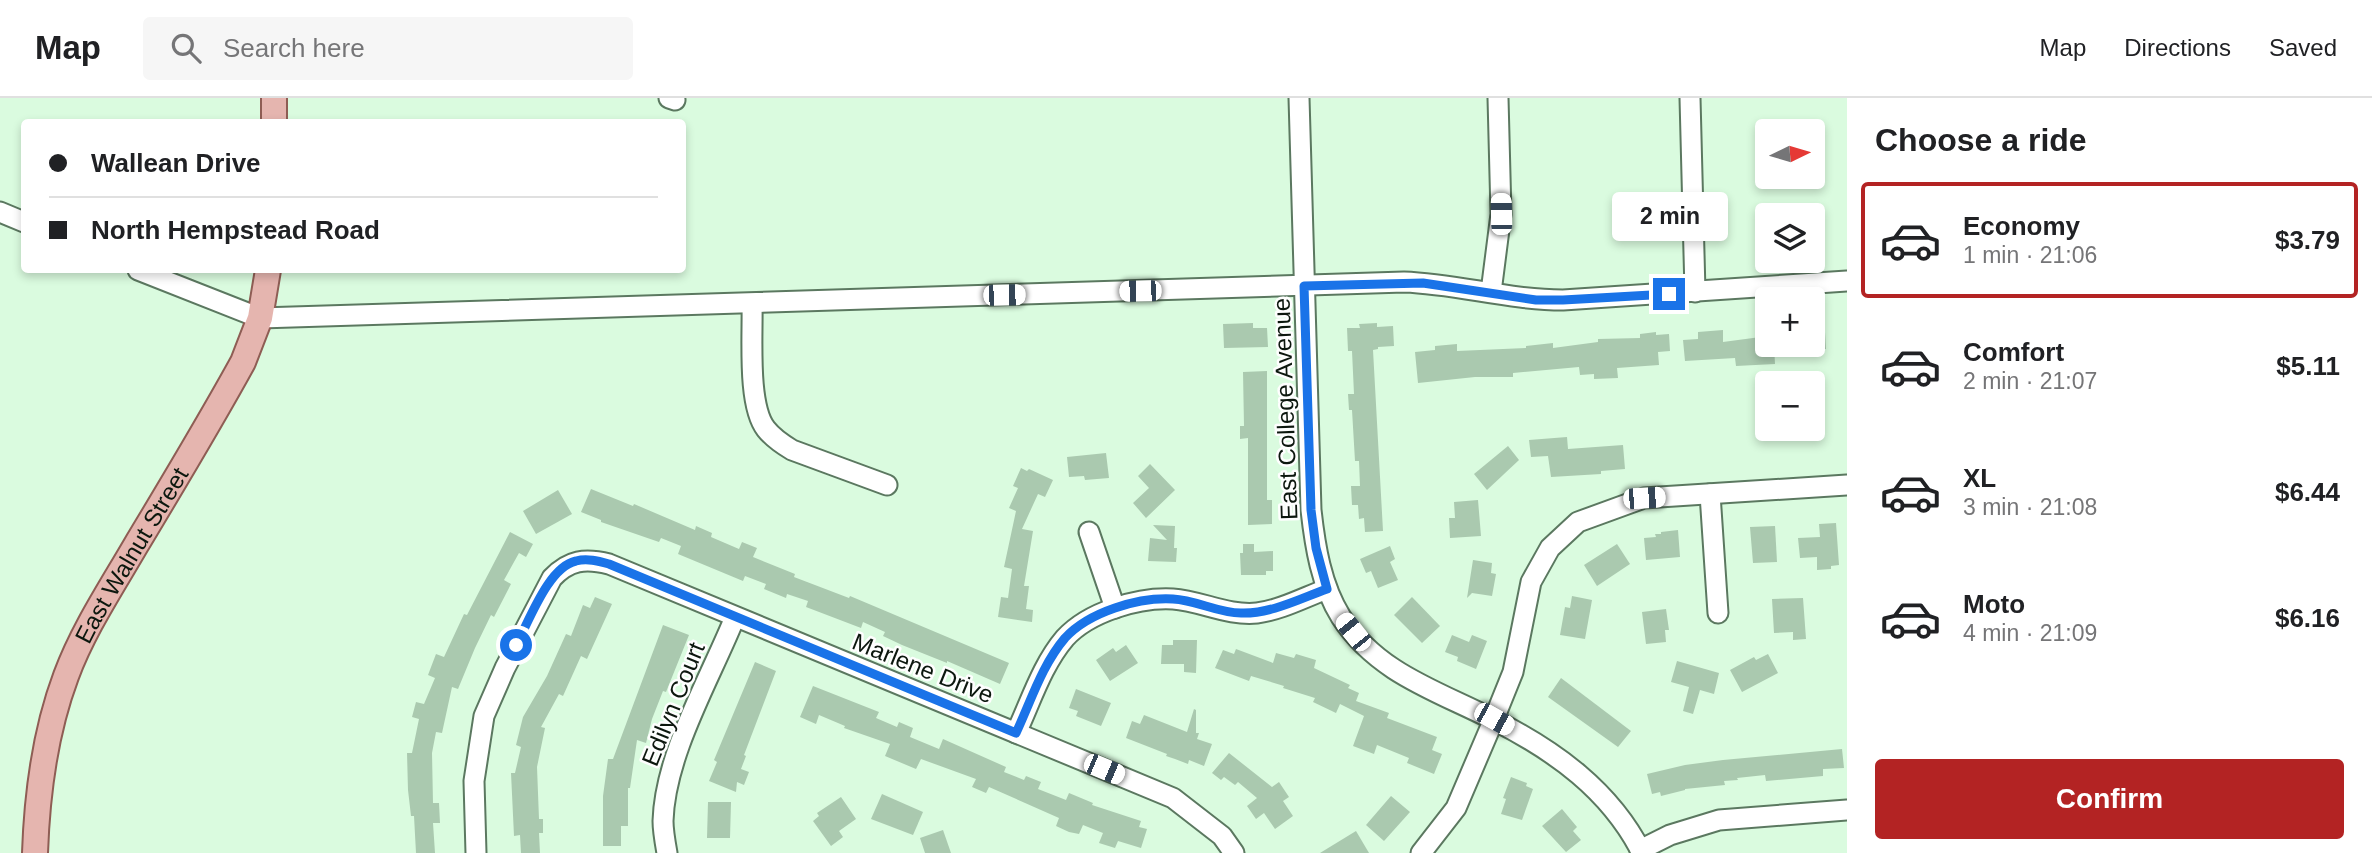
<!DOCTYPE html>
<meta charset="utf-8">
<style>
:root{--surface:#fff;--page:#f6f6f6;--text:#202124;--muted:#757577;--line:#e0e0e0;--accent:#b32323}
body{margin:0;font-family:Helvetica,sans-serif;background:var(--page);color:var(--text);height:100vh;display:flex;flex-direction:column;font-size:26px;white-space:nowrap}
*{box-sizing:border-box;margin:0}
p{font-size:23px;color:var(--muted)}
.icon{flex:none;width:38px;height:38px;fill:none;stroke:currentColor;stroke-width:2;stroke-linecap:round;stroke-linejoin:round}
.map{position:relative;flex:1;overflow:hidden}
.sheet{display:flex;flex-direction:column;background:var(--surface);width:525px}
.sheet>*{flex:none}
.banner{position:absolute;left:21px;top:21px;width:665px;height:154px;border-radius:7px;box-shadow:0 4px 10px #0003;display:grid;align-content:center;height:154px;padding:0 28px;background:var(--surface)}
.needle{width:46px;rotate:85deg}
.fabs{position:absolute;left:1755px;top:21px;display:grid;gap:14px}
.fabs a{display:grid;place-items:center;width:70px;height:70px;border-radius:7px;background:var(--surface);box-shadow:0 4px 10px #0003;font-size:35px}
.end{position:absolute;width:32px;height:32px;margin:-16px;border:9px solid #1a73e8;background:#fff;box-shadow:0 0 0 4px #fff}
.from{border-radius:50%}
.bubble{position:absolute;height:49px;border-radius:7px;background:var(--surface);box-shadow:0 4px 10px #0003;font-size:23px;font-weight:700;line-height:49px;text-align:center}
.car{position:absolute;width:21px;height:42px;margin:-21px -10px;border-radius:9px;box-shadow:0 0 5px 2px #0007;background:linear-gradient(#fff 24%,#345 0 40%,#fff 0 76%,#345 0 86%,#fff 0)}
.banner b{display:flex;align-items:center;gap:24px;height:66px;font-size:26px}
.banner b+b{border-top:2px solid var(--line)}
.banner i{width:18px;height:18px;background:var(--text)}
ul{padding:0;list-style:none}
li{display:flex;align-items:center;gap:21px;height:116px;margin:0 14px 10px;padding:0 14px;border:4px solid transparent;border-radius:7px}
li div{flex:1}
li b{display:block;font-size:26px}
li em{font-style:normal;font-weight:700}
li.active{border-color:var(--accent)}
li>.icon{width:63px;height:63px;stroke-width:1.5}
h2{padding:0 28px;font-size:32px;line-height:84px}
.primary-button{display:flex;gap:14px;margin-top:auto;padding:14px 28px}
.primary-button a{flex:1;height:80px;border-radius:7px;background:var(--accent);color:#fff;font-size:28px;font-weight:700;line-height:80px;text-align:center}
header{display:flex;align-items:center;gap:42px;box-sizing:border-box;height:98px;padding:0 35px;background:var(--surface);border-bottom:2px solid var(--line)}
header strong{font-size:33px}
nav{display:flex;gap:38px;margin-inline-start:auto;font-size:24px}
.search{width:490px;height:63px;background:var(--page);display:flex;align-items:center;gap:18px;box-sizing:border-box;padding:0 24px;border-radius:7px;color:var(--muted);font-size:26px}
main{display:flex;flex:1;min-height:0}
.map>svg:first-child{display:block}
</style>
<header>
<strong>Map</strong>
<div class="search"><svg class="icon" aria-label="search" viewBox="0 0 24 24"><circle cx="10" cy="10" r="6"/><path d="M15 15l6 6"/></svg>Search here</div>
<nav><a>Map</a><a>Directions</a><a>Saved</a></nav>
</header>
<main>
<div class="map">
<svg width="1847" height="755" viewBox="0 0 1847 755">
<rect width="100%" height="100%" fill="#dafbdf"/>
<g fill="#aac9af">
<path d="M1253,225V230H1267L1268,249L1224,250L1223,226Z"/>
<path d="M1377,225V229L1393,228L1394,248L1378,249V251L1373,252L1383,433L1365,434L1364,420L1359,421L1358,407H1352L1351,388H1360L1359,363H1355L1352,312H1349L1348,296H1354L1352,253H1348L1347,230H1360L1359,226Z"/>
<path d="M1723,232V244L1768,238V247H1774L1775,266L1736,268L1735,260L1685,263L1683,242L1698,241V234Z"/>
<path d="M1656,234V237L1669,236L1670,253L1658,254L1659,267L1617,270L1618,280L1594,281V276L1580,277L1579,269L1513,275V279H1475L1418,285L1415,254L1435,252V248L1457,246V253L1526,250V248L1553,245V250L1598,244V241L1640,240V236Z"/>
<path d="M1813,234H1825L1826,251L1813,252Z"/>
<path d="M1267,273V402H1272V426L1248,427V340L1240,341V328H1244L1243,274Z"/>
<path d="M1567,339L1568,351L1623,347L1625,371L1601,373V376L1551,379L1548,358L1531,359L1529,342Z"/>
<path d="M1508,348L1519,362L1487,392L1474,376Z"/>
<path d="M1106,355L1109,380L1085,382L1084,378L1069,379L1067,359Z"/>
<path d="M1150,366L1175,392L1146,420L1133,405L1149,390L1138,378Z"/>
<path d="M1021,370L1027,373L1029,371L1053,382L1045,399L1038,396L1022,431L1033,433L1024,488H1029L1026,511L1033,512L1032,524L998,519L1001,499L1008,500L1012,471L1004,469L1016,413L1009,410L1018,390L1013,388Z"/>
<path d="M591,391L633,408L634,406L695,432L696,428L712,435L711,439L739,451L742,444L757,450L753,459L795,476L794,479L849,500L850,498L1009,565L1000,586L947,563V565L902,547L883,538L885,534L863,524L861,530L806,509L808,503L787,496L786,500L764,491L766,486L745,478L743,483L678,456L681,448L661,440L659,444L601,424V422L581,414Z"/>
<path d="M558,392L572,416L536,436L523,413Z"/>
<path d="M1478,402L1481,438L1450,440L1449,420H1455L1454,404Z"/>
<path d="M1836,425L1839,467L1831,468V471L1817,472V459L1800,460L1798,440L1820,439L1819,426Z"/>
<path d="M1153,427L1175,428L1174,450H1177L1176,464L1148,463L1150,440L1167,442Z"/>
<path d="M1775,428L1777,464L1753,465L1750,429Z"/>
<path d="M1678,432L1680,459L1646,462L1644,440L1656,439L1655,436H1661V434Z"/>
<path d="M510,434L533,446L526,459L519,455L504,482L511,486L494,519L491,517L475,550L458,591L452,589L442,635L436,634L432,655L433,705H439L440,725H433L435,755H416L414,718H411L408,692L407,655H412L419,621L412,619L416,604L424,606L435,580L428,577L436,556L444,559L464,516L467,517Z"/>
<path d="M1243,446H1254V454L1273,453V473H1266V477H1241L1240,455H1243Z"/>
<path d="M1617,446L1630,466L1597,488L1584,467Z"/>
<path d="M1390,448L1395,461L1390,464L1398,482L1378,490L1371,473L1366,475L1360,461Z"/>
<path d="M1473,462L1492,465L1491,475L1496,476L1492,498L1472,495L1467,500Z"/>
<path d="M1572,498L1592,502L1585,541L1560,537L1565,509L1570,510Z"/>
<path d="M595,499L612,506L587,561L581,558L563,598L559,596L541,629L545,630L537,669L539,721H543V735H539L540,755H521L520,737L514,738L511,675H515L521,649L516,647L523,619L547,578L566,536L571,538L583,507L590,510Z"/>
<path d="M1412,499L1440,528L1422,545L1394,517Z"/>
<path d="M1803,500L1806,541L1793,542V534L1774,535L1772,501Z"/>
<path d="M1666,511L1669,532H1665L1666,544L1646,546L1642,514Z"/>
<path d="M663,527L689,537L666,594L663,593L652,621L646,645L637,642L630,690H628V728H621V748H603V698L608,661H613Z"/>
<path d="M1452,537L1469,544L1472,537L1487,543L1476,571L1457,563L1458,559L1445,554Z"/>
<path d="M1173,542H1197L1196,575L1184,574V566H1161L1162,547H1173Z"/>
<path d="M1126,547L1138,565L1110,583L1096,562L1113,550L1116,554Z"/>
<path d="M1236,551L1273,565L1276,555L1294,560L1296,556L1316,562L1314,570L1350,587L1348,590L1359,595L1356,603L1389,615L1387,620L1437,639L1432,652L1442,656L1434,676L1407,665L1409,660L1377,647L1374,656L1353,648L1364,618L1340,606L1336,615L1313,604L1315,600L1283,590L1284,588L1251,578L1249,583L1215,570L1223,552L1234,556Z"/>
<path d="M1768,556L1778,575L1742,594L1730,572L1754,559L1756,562Z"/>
<path d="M1677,563L1719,575L1714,596L1700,592L1693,616L1683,613L1689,589L1671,584Z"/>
<path d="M755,564L776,573L744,657L746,658L741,671L749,674L744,687L737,684L736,694L709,683L717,664L714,662Z"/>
<path d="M1561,580L1631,633L1618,649L1548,599Z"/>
<path d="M813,588L879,614L876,620L897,629L899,624L913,630L910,639L939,651L943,641L1006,669L1004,674L1024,682L1026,678L1041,684L1038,691L1066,702L1069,695L1093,705L1092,707L1141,723L1139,729L1147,731L1141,750L1118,743L1115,750L1099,745L1103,735L1083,727L1079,736L1069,734L1056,728L1059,720L989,689L986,695L972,689L976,681L921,661L916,671L885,658L890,646L844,630L845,628L819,617L816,626L800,619Z"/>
<path d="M1076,591L1111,605L1101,628L1076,618L1078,613L1069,610Z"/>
<path d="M1194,611L1196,612V635H1199L1197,641L1212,646L1204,668L1189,662L1188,666L1175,661L1166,658L1167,656L1126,640L1132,623L1140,626L1144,617L1187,634Z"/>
<path d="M1842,651L1844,670L1823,671V678L1766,683L1765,677L1737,680L1738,682L1724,683L1725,687L1685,691V692L1661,698L1660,694L1652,696L1647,676L1685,667L1723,662Z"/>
<path d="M1229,655L1272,689L1279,684L1289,699L1283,703L1293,718L1275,731L1264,715L1256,721L1247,708L1257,700L1238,684L1235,687L1224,679L1221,682L1212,675Z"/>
<path d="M1511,679L1527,685L1526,688L1533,691L1522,722L1501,716L1506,701L1503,700Z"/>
<path d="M882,696L923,714L913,737L871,721Z"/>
<path d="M1391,698L1410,714L1384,743L1366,727Z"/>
<path d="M841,699L856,721L839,733L843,739L831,748L813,723L819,718L817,715Z"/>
<path d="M708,704H731L730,740H707Z"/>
<path d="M1562,711L1577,729L1573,733L1581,742L1566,754L1542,728Z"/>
<path d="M943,732L951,755H925L920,740Z"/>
<path d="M1356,733L1369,755H1320Z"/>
</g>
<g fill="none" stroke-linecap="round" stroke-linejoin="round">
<defs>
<g id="minor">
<path d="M669,0L675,2"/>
<path d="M1299,0L1311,412C1315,448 1321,487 1341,519C1378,576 1438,593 1494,622C1555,653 1610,692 1642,755"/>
<path d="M1690,0L1695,194"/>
<path d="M0,114L24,124"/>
<path d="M138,172L260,220L1404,184C1458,186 1509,202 1563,202L1847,183"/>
<path d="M1491,194L1501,116L1498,0"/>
<path d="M752,206C753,237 747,307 766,331C773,340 782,346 792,352L887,387"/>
<path d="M1710,396L1718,515"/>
<path d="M1089,434L1115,510"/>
<path d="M1016,635C1031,603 1042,567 1065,540C1089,514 1138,499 1173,501C1201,503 1228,518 1257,515C1281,512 1305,499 1327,491"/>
<path d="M1640,752L1670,737L1719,722L1847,712"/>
<path d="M476,755L474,683L484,618L505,570L552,480C569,462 585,460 609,466L1173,700L1222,738L1234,755"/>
<path d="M667,755C665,744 663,733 663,723C665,656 710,581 735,519"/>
<path d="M1421,755L1456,710L1494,621L1513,574L1531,484L1550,450L1578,424L1644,400L1847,387"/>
</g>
<g id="major">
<path d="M274,0V24"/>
<path id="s1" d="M35,755C37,696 45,634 66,578C83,532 111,490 136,447C172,387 209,326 243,264L260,220L268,172"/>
</g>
</defs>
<use href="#minor" stroke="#5b7860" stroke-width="23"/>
<use href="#major" stroke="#8e5d54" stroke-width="28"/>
<use href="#minor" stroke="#fff" stroke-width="19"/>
<use href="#major" stroke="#e5b5af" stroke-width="24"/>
</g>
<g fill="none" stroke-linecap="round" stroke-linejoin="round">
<path stroke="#1a73e8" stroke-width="9" d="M516,547C529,524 548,469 576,463C587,460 598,463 609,466L1016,635C1031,603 1042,567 1065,540C1089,514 1138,499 1173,501C1196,502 1218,515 1241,515C1271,516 1299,501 1327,491L1316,450L1311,412L1304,188L1423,185L1536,202H1563L1669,196"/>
</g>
<g text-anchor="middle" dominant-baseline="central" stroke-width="5" stroke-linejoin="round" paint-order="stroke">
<g font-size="24" fill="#0c170e" stroke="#fefefe">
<text transform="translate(1285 311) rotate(-92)">East College Avenue</text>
<text stroke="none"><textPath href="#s1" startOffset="318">East Walnut Street</textPath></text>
<text transform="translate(923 570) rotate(22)">Marlene Drive</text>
<text transform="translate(673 606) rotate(-68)">Edilyn Court</text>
</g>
</g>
</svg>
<div class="fabs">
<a><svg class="needle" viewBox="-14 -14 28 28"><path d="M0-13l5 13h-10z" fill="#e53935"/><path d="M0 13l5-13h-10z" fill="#757577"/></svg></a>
<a><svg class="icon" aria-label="layers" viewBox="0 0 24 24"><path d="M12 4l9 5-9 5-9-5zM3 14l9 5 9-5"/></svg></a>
<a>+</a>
<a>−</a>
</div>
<i class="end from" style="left:516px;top:547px"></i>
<i class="end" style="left:1669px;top:196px"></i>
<div class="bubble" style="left:1612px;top:94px;width:116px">2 min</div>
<i class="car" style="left:1501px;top:116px;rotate:359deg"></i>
<i class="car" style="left:1140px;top:193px;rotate:269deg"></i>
<i class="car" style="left:1004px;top:197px;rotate:89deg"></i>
<i class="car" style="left:1644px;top:400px;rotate:87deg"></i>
<i class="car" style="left:1353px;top:534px;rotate:321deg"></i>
<i class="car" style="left:1494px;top:621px;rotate:119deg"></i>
<i class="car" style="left:1104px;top:671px;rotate:113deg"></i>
<div class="banner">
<b><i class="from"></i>Wallean Drive</b>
<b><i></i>North Hempstead Road</b>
</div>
</div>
<section class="sheet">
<h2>Choose a ride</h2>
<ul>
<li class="active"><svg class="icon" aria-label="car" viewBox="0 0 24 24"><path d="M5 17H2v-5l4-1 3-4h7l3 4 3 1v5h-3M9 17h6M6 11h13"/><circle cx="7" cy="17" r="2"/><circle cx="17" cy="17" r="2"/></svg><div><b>Economy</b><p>1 min · 21:06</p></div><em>$3.79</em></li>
<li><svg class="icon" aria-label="car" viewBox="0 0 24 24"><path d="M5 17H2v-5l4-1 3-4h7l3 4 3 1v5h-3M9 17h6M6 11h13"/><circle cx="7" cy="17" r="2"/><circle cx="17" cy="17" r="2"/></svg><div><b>Comfort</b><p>2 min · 21:07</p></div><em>$5.11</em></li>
<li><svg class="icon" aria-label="car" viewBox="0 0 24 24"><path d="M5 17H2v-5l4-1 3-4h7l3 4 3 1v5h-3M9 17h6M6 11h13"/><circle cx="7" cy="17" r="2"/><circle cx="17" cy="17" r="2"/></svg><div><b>XL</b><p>3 min · 21:08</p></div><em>$6.44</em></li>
<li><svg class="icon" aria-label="car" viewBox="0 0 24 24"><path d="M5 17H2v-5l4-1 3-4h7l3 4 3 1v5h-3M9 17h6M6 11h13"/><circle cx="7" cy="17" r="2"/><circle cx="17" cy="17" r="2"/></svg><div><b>Moto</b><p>4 min · 21:09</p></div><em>$6.16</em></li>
</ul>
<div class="primary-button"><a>Confirm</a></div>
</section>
</main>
